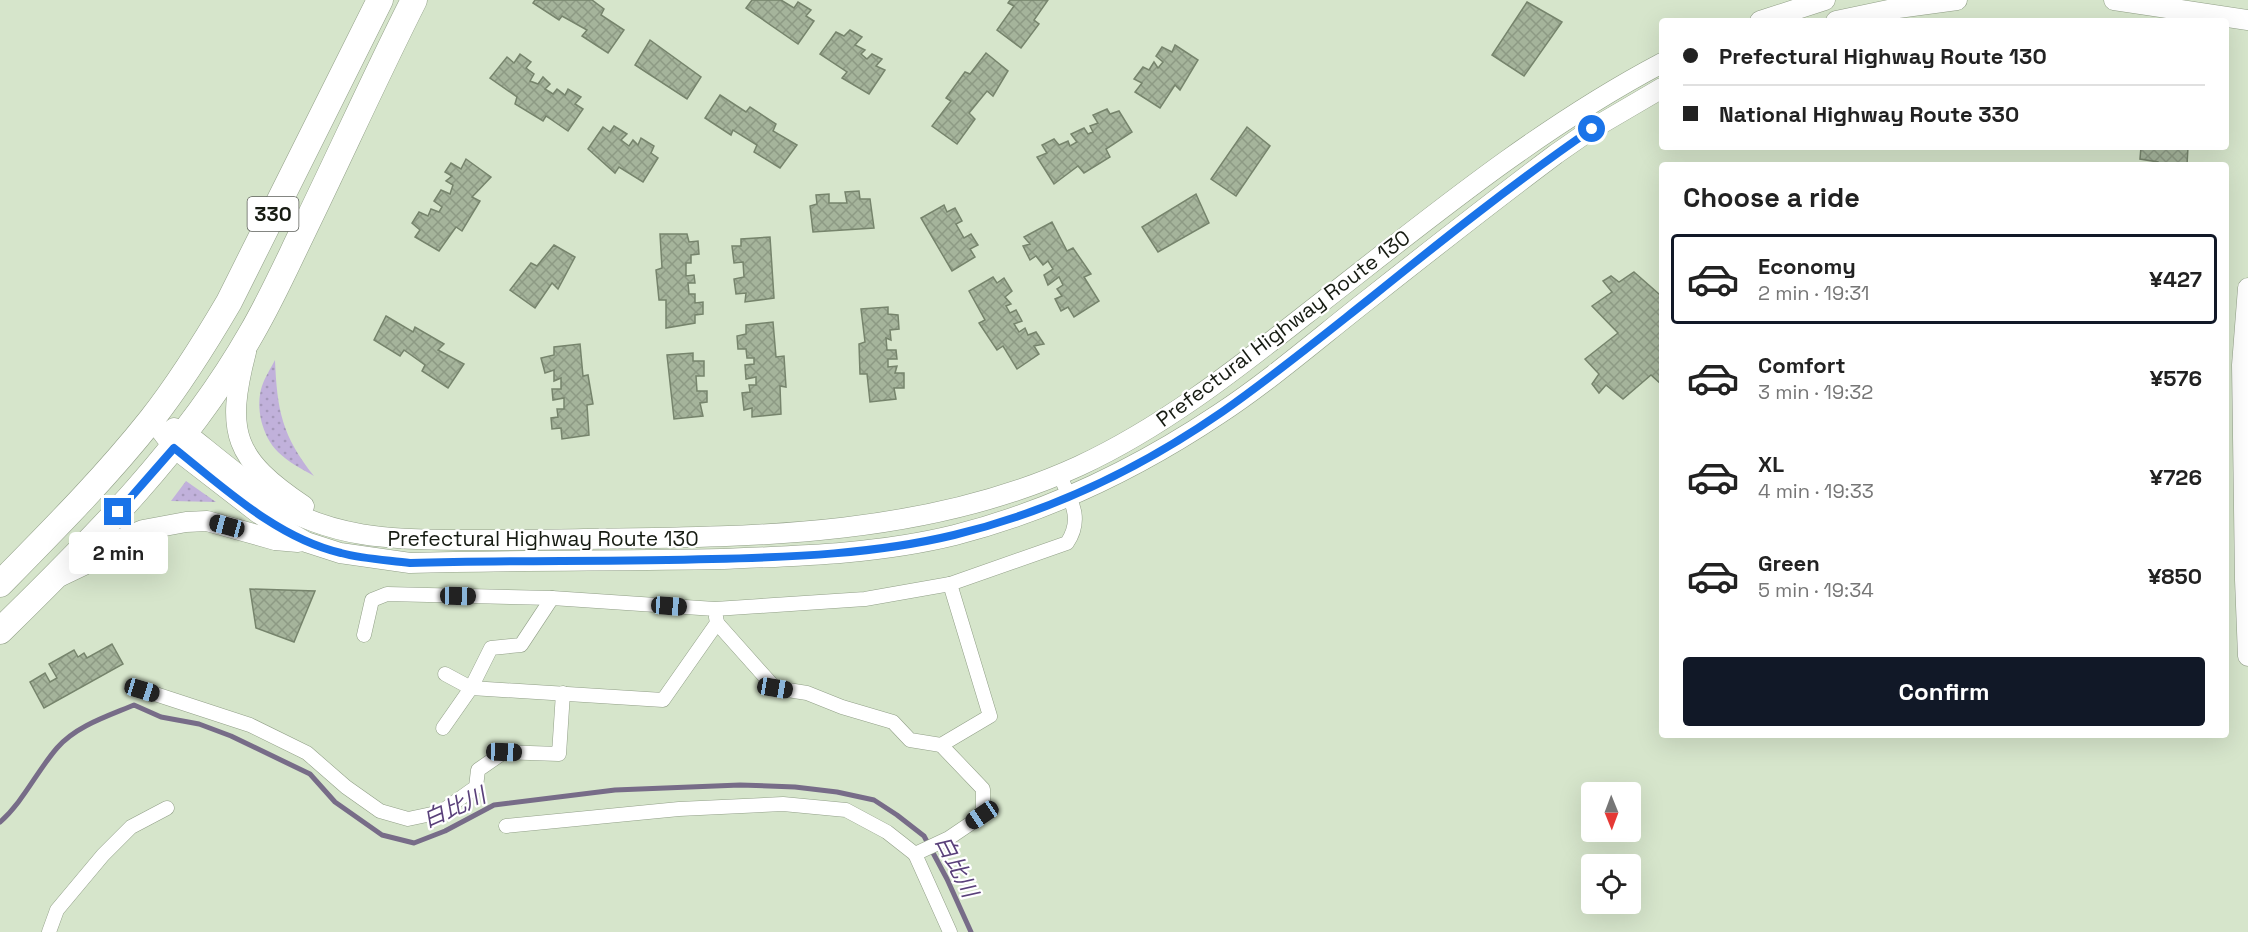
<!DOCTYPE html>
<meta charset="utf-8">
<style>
:root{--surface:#fff;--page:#f2f2f2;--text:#222;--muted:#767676;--line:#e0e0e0;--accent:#111827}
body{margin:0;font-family:"Space Grotesk","Noto Sans JP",sans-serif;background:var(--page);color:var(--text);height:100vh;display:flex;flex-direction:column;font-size:22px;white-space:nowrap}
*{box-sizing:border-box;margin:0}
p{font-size:20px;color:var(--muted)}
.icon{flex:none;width:33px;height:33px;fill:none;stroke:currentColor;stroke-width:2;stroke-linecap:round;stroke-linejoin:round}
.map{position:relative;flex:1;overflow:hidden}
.details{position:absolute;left:1659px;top:162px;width:570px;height:576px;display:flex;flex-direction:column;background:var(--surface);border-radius:6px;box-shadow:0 6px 24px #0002}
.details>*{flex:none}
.top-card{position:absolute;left:1659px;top:18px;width:570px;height:132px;border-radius:6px;box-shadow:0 6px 24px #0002;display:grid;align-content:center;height:132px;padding:0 24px;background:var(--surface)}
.needle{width:39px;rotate:179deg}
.tools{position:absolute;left:1581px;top:782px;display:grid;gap:12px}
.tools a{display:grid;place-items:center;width:60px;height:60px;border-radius:6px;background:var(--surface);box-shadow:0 6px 24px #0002;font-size:30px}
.end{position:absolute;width:27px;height:27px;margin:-14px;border:8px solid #1a73e8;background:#fff;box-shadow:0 0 0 3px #fff}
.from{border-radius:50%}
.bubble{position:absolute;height:42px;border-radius:6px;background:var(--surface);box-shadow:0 6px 24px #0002;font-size:20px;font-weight:800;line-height:42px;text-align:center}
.car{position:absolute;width:18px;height:36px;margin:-18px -9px;border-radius:8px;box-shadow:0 0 4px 2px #0007;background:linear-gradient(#222 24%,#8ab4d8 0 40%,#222 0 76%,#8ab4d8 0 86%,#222 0)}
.top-card b{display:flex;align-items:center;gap:21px;height:57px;font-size:22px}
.top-card b+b{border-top:2px solid var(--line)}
.top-card i{width:15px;height:15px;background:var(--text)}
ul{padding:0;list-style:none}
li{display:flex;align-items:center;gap:18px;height:90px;margin:0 12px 9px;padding:0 12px;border:3px solid transparent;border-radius:6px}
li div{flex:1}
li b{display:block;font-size:22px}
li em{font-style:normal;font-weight:800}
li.on{border-color:var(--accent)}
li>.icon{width:54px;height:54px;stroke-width:1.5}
h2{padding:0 24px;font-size:27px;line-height:72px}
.action{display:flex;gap:12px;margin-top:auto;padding:12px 24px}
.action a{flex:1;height:69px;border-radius:6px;background:var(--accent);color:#fff;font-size:24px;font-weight:800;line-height:69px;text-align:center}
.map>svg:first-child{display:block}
</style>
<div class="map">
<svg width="2248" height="932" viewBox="0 0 2248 932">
<defs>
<pattern id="grass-dots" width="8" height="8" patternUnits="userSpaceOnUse" patternTransform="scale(1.5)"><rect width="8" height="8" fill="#c1b1db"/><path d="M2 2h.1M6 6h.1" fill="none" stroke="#a598bb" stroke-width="1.8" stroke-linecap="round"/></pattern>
<pattern id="building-cross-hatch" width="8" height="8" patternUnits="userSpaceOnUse" patternTransform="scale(1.5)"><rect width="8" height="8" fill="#a5b49b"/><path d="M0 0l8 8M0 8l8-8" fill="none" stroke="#8d9a84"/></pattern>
</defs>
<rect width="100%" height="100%" fill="#d6e5cb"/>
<g fill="url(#grass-dots)">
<path d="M275,360C277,410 282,436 314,476C302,469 288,462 278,452C262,436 255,407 262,386C265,377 271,368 275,360Z"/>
<path d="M186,481L216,502L171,501Z"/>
</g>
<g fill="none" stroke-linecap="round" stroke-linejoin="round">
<path stroke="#776c88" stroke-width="5" d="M0,822C23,802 37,771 57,748C76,726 108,716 134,705L161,717L199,724L231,736L310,774L335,802L382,835L414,843L445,831L494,805L615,790L740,785L795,787L837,792L874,800L897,815L924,836L947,879L971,932"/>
</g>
<g fill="url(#building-cross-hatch)" stroke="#76846c" stroke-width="1.5">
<path d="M535,0H592L604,9L601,15L624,30L608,53L582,36L587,30L562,16L559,20L533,3Z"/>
<path d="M752,0H781L794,8L798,2L811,10L806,16L814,21L798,44L746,8Z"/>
<path d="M1010,0H1048L1034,20L1039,24L1021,48L997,30L1014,6L1008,3Z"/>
<path d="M1527,2L1562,22L1524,76L1492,55Z"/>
<path d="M850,30L862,37L855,45L865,50L861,54L867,59L872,54L882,59L876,66L885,70L869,94L842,78L847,72L820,54L836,32L844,36Z"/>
<path d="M650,40L701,77L687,99L635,65Z"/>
<path d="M1175,45L1198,60L1180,90L1175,85L1160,108L1135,92L1142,83L1134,79L1143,67L1149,70L1154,62L1158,68L1163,62L1156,56L1162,47L1172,52Z"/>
<path d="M986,53L1008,71L993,96L987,91L969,113L975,119L957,144L932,126L951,101L946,98L965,72L970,74Z"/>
<path d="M520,54L531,62L526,68L534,74L530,81L538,84L543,77L550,84L545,89L553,94L557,89L565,95L568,89L581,97L575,104L583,109L568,131L546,116L543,121L515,104L517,97L490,78L507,57L514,63Z"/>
<path d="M720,95L746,112L750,107L776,124L773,131L797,145L780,168L754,152L757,145L733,130L731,135L705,118Z"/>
<path d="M1107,109L1110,114L1119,111L1132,132L1106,149L1110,157L1084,173L1078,166L1054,184L1037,157L1047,153L1042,145L1054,139L1059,145L1068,141L1070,146L1077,142L1071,134L1084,128L1088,134L1093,132L1090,126L1098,123L1093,115Z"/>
<path d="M614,126L627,134L621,140L629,146L633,140L638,145L641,138L654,146L651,153L658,158L643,182L619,167L615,173L588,149L603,127L610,132Z"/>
<path d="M1247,127L1270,146L1236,196L1211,179Z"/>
<path d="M2141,147H2188L2187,165H2158V162L2140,159Z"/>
<path d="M466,159L491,177L472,197L480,201L462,231L456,227L439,251L415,237L420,230L412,223L419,212L428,216L431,209L439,212L442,207L434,201L441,190L450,194L453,185L446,181L452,176L445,172L451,163L461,169Z"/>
<path d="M859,191L860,199H870L874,228L813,232L810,206L817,204L816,195L829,194V203H847L845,192Z"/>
<path d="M1196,194L1209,223L1158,252L1142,227Z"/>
<path d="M944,205L947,212L955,208L962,221L956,224L964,238L971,234L978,245L970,249L975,257L952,271L921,218Z"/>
<path d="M1052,222L1067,251L1073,248L1091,274L1084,277L1099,301L1074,317L1068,307L1061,311L1055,299L1062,296L1057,289L1063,285L1059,277L1048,285L1044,275L1053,269L1048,261L1043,265L1036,256L1030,260L1023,246L1030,244L1024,237Z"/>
<path d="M660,234H687L689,242L698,241L699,254L691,255V263H686V276L694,275L695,283H688L689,294H695V303L703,302V314L695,315V323L666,328V300H659L656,270L662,268Z"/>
<path d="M770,237L774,298L745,302L746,293L736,294L734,279L744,277L743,262L734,263L732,246H741V239Z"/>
<path d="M554,245L575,257L558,289L552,283L535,308L510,290L531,263L537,266Z"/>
<path d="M1634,272L1659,294L1662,291V385L1651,375L1623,399L1606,385L1599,393L1592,384L1599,374L1585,359L1618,333L1592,306L1612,292L1603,281L1611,276L1619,282Z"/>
<path d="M993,277L997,283L1004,278L1012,291L1005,297L1011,304L1006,306L1010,313L1016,310L1022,321L1014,324L1019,332L1025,328L1028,335L1036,332L1044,344L1034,346L1039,354L1017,369L1003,346L997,350L979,323L985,320L969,291Z"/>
<path d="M888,307V314L898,315L899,329L890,330L891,340L886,338L887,350H896L897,359H888V367L897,366L895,373H904V388H894L896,399L870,402L867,374H860L859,344L865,342L861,309Z"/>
<path d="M386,316L413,332L415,327L444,344L438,350L464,364L448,388L422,371L425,365L404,350L400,356L374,340Z"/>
<path d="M773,322L776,357L784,356L786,387L780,386L781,414L752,417V408L744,410L742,393L750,392L749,385H756V377L746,379L745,365L754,364V358H747L746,349H738L737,336L746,334V325Z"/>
<path d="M580,344L583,376L588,375L593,404L587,405L589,435L562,439L561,428L552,429L551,418L558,417L557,409H564V398L553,400L552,389H561V378L554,381V370L545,373L541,358L554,355V347Z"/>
<path d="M693,353V361H704V376H696L697,391H707V402L700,403L703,416L674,419L667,355Z"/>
<path d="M250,589L315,591L294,642L256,628Z"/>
<path d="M112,644L123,664L44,708L30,682L45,673L50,682L57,678L49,664L74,650L78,657L84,653L87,658Z"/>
</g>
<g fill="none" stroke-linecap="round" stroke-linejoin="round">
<defs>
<g id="street">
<path d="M552,598L521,645L491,648L471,688L663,700L717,623L716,617"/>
<path d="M717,623L775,688L807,693L842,707L893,722L910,740L941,745L990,716L950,584"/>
<path d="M364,635L372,600L387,594L552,598L715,609L865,599L950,584L1067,543C1084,518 1070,499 1059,474"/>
<path d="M143,690L250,725L307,753L346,787L380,811L408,819L441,812L476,787L478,770L504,752L559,754L563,693"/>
<path d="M443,728L471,688L445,674"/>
<path d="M506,826L679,809L783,804L846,810L887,832L915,854L949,838L983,815V789L941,745"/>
<path d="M915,854L950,932"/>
<path d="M49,932L57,910L103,855L131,827L167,808"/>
</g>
<g id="secondary">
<path d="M2114,0L2248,20"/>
<path d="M1760,21L1825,0"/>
<path d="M1836,21L1898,8L1957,0"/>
<path d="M2248,288L2242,365L2245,580L2248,656"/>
<path d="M246,352C225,433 234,459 304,506"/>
<path d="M152,419L174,448L258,513L280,527L306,542L340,553L410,563C514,560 618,561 721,559C800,556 878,554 955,535C1049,511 1138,468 1219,414C1272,379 1320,337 1370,298C1432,249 1493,201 1556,154L1592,129L1662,88"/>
<path d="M174,428L186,433C205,448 224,464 244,479C252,486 260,494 270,500C330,538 392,540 461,540C502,540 543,540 584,539C751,537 924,537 1079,466C1161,428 1234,371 1305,315C1420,226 1533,131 1662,63"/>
<path d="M61,576L84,565L118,540L143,530L186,522L207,521L275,540L298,542"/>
</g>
<g id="highway">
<path d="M0,584C52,531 105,478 151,420C180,383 205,343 229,302L380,0"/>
<path d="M0,631C93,540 186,448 251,334C271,300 287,264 304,229C341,153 376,75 414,0"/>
</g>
</defs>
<use href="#street" stroke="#919f87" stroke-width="15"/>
<use href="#secondary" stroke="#919f87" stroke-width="21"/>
<use href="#highway" stroke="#919f87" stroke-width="27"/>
<use href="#street" stroke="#fff" stroke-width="14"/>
<use href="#secondary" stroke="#fff" stroke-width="20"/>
<use href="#highway" stroke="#fff" stroke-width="26"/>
</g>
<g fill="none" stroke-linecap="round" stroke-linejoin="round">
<path stroke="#1a73e8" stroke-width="8" d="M118,512L174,448C224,488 277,538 341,553C363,559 387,560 410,563C511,560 612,562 712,559C794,557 875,554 954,535C1049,512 1141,468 1222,412C1272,377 1320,338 1368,300C1441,241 1515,182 1592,129"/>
</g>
<g text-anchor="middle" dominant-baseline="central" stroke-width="4.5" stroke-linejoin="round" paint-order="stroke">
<rect fill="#fff" stroke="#5c5f59" stroke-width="1.5" x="247.5" y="197" width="51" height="34" rx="4.5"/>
<g font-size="20" font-weight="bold" fill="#161b12">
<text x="273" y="214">330</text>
</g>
<g font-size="21" fill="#161b12" stroke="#fff">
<text transform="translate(1283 328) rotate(-37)">Prefectural Highway Route 130</text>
<text x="543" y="538">Prefectural Highway Route 130</text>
</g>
<g font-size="22" font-style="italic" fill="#59407a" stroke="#fff">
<text transform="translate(454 807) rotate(-24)">白比川</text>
<text transform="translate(957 866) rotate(63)">白比川</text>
</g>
</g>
</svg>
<div class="tools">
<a><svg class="needle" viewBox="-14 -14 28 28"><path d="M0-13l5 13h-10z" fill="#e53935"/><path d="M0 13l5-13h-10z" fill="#767676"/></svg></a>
<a><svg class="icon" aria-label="locate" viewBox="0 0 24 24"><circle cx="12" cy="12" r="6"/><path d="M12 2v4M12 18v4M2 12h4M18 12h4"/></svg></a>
</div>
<i class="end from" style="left:1592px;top:129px"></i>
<i class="end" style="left:118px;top:512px"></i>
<div class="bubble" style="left:69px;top:532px;width:99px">2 min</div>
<i class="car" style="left:227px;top:526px;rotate:285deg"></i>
<i class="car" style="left:458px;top:596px;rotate:91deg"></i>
<i class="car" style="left:669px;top:606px;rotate:94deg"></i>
<i class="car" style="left:775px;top:688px;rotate:99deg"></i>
<i class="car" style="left:142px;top:690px;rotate:107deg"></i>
<i class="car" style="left:504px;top:752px;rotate:92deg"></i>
<i class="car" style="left:982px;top:815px;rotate:236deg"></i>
<div class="top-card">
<b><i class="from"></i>Prefectural Highway Route 130</b>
<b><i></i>National Highway Route 330</b>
</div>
<section class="details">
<h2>Choose a ride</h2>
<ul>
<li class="on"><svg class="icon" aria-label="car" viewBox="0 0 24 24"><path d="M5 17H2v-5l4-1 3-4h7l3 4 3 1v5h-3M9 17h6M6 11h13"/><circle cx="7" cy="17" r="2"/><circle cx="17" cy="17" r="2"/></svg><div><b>Economy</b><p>2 min · 19:31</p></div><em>¥427</em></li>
<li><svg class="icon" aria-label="car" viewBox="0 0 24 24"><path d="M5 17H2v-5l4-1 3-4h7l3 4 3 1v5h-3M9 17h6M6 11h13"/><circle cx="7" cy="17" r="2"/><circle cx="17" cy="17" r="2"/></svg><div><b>Comfort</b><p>3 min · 19:32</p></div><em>¥576</em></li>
<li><svg class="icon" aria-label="car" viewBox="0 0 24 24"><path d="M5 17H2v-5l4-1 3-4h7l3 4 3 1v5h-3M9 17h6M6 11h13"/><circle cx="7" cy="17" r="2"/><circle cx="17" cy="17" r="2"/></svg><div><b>XL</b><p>4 min · 19:33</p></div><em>¥726</em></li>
<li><svg class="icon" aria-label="car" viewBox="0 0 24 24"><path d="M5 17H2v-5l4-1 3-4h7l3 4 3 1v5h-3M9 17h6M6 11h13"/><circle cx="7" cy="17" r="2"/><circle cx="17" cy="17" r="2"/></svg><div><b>Green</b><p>5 min · 19:34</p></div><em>¥850</em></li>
</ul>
<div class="action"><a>Confirm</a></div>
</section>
</div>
